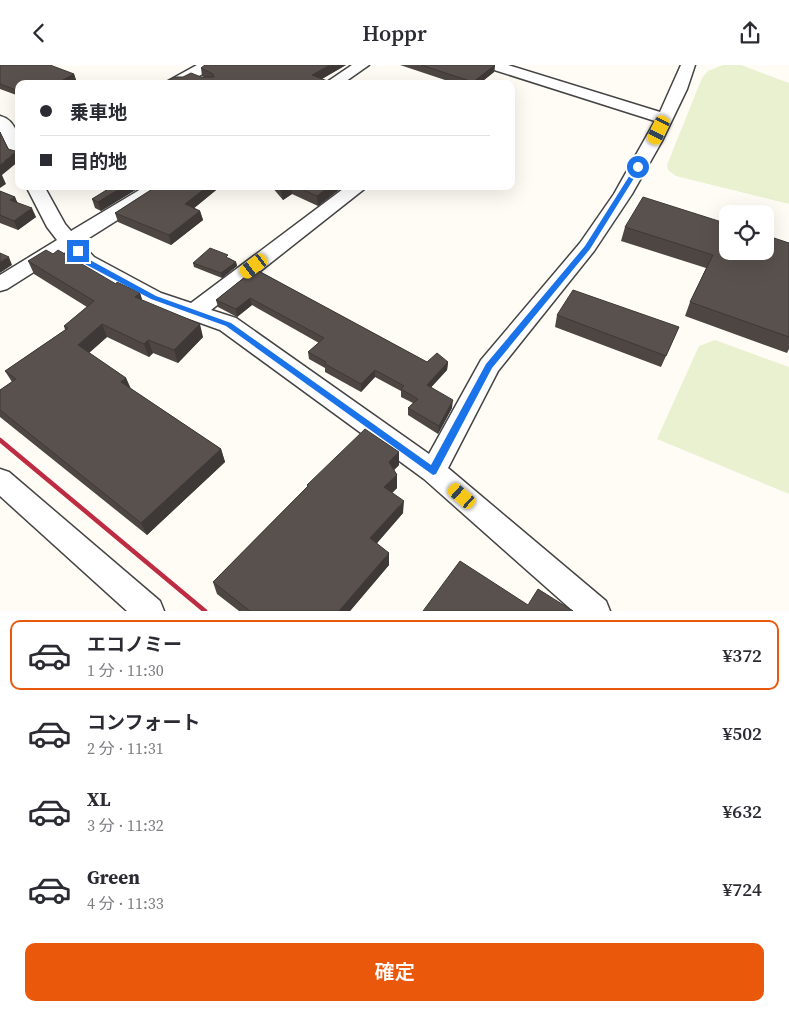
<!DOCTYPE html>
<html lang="ja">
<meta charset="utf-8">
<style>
:root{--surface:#fff;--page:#f2f2f3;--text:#2b2b33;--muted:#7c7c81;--line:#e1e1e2;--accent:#ea580c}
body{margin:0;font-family:"Source Serif 4","Noto Sans JP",serif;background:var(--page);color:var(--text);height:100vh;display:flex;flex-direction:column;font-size:19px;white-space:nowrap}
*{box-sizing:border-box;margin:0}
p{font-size:16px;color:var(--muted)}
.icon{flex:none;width:28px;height:28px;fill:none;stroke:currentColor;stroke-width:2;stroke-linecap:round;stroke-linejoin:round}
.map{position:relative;height:546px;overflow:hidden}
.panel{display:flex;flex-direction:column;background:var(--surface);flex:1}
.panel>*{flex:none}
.hud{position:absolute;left:15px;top:15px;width:500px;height:110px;border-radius:10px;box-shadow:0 5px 20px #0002;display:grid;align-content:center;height:110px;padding:0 25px;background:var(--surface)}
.fabs{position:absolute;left:719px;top:140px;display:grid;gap:10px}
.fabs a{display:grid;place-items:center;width:55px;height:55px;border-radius:10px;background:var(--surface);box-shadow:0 5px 20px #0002;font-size:25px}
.end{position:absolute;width:22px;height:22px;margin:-11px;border:6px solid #1a73e8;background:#fff;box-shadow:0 0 0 2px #fff}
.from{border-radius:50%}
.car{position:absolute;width:15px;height:30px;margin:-15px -8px;border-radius:6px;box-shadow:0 0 4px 1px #0007;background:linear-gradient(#f5c518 24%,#345 0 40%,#f5c518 0 76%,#345 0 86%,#f5c518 0)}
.hud b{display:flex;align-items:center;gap:18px;height:48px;font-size:19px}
.hud b+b{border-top:1px solid var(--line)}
.hud i{width:12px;height:12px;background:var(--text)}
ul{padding:9px 0 0;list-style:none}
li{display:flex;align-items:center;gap:15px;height:70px;margin:0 10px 8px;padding:0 15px;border:2px solid transparent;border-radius:10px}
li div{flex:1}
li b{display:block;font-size:19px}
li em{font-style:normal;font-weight:600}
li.on{border-color:var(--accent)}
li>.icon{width:45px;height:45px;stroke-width:1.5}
.button{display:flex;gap:10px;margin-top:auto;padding:10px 25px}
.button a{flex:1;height:58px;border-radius:10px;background:var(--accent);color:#fff;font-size:20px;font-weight:600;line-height:58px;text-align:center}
header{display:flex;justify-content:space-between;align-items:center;height:65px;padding:0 25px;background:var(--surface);font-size:22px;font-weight:600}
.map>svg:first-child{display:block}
</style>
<header><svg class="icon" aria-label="back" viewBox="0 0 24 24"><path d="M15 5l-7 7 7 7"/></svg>Hoppr<svg class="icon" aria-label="share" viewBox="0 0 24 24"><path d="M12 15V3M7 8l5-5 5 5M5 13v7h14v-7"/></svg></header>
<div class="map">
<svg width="789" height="546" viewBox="0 0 789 546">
<rect width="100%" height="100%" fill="#fffcf5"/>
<g fill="#e9f1d0">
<path d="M723,0H741L789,18V139L676,111L668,105L667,100L702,13L708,6Z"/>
<path d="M715,275L789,302V429L657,374L699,281Z"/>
</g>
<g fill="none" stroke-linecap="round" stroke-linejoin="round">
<defs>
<g id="street">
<path d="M197,0H215L213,3L185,19H166L168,16Z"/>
<path d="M352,0H369L342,19H324Z"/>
<path d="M486,0H508L660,47L681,0H695L687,24L662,76L632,129L594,186L498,306L448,403L606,536L610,546H573L424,414L220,265L145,238L80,202L67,186L7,224L0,226V210L57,175L47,162L26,121H44L65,159L71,166L146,121H168L165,125L81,178L94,192L161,228L191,238L347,121H368L211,245L236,253L429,389L481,295L580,178L614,129L655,56L488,3Z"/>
<path d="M0,51C19,56 19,77 19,93L13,92L0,67Z"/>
<path d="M0,404L9,407L160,536L164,546H127L0,431Z"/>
</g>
</defs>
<use href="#street" stroke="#444" stroke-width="3"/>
<use href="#street" fill="#fff" fill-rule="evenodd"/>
<path stroke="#be2c44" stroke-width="4.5" d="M0,375L205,546"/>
</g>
<g fill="#4d4642">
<path d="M0,0L74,9L76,15L69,18L19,19V31L0,24Z"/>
<path d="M205,0H346L322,14L201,12H204L202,11L201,3Z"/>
<path d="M400,0H495L494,7L479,19H457Z"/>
<path d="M113,121H142L101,146L95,143L92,134Z"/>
<path d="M157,121H221L194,143L200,146L203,155L171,180L118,157L115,148Z"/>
<path d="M271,121H344L318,141L292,129L283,135Z"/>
<path d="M0,126L15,132L17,138L36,152L18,165L0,158Z"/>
<path d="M625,162L789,178V284L787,288L685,251L690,237L706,203L621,176Z"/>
<path d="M53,189L116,219L140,228L142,235L203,272L178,298L153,288L149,292L107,272L89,288L126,313L130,323L221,384L225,397L147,470L0,352V325L12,317L5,306L65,265L64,261L87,242L34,209L28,196Z"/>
<path d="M229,193L236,197L237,201L222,213L194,202L193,198Z"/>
<path d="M255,204L427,297H448L447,305L431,322L452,343L438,369L408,350V343L413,338L401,332V326L375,312L361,327L325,307V303L309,294L308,287L319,278L252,240L237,252L218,242L216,235Z"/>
<path d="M557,250L679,262L661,302L555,262Z"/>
<path d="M399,387V400L394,405L397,410V423L392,428L403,448L377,478L389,500L350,546H239L217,529L213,517L307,422V420Z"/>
</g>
<g fill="#3e3936">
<path d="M330,0H346L313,19L312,10Z"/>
<path d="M495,0L494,7L479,19H472L473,17Z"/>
<path d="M74,9L76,15L68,19L61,16Z"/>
<path d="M19,84V96L2,110L6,119L0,123V100Z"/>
<path d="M124,121H142L101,146L98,137Z"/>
<path d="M208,121H221L187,149L185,139Z"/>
<path d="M288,121H291L292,129L283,135L281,126Z"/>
<path d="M330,121H344L318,141L317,131Z"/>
<path d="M15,132L19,141L10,135Z"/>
<path d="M32,143L36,152L18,165L14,156Z"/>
<path d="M200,146L203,155L171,180L169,170Z"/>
<path d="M9,192L12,200L0,208V197Z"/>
<path d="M236,197L237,201L222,213L221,208Z"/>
<path d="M140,228L144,241L135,232Z"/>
<path d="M250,233L252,240L237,252L236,244Z"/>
<path d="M102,259L107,272L83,293L78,280Z"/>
<path d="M200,259L203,272L178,298L174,285Z"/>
<path d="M148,275L153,288L149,292L144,279Z"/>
<path d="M448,297L447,305L427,327V320Z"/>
<path d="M375,305V312L361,327V319Z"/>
<path d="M126,313L132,326L121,317Z"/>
<path d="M453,335L452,343L438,369L439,361Z"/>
<path d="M221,384L225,397L147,470L141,458Z"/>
<path d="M399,387V400L389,410V397Z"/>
<path d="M397,410V423L385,435L384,422Z"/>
<path d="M404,436L403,448L371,485L370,473Z"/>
<path d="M389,488V500L350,546H339Z"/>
</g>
<g fill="#59514d" stroke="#3e3936">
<path d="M0,0H50L74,9L61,16L70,19H19V26L0,19Z"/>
<path d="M205,0H330L312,10L335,19H163L175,12H183L191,8L201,12H214L213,9L201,3Z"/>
<path d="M421,0H495L473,17Z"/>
<path d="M0,67L8,84L15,86L17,84V68L19,70V84L0,100Z"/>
<path d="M113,121H124L98,137L92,134Z"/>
<path d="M157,121H208L185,139L200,146L169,170L115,148Z"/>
<path d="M277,121H288L281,126Z"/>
<path d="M295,121H330L317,131Z"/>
<path d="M0,126L15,132L10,135L32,143L14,156L0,150Z"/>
<path d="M643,132L728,159V186H765V170L789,178V272L690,237L713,190L625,162Z"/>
<path d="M210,183L228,190L226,192L236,197L221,208L193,198Z"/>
<path d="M46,185L53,189L58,185L116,219L117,217L140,228L135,232L200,259L174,285L148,275L144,279L102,259L78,280L126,313L121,317L221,384L141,458L0,345V325L16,314L5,306L68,263L64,261L94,236L28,196Z"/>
<path d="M0,188L9,192L0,197Z"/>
<path d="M255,204L427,297L437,288L448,297L427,320L453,335L439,361L408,343L418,334L401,324L404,321L375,305L361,319L325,299L326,297L308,287L324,273L250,233L236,244L216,235Z"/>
<path d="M573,225L679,262L666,291L557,250Z"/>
<path d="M365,364L399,387L389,397L397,410L384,422L404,436L370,473L389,488L339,546H250L213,517L308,421L307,420Z"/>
<path d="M460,496L528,540L538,524L573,546H423Z"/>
</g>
<path fill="#1a73e8" d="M638,101L641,102L590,184L492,303L436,409L433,410L226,261L151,234L85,199L74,186L80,185L90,195L156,231L231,258L431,400L486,299L585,181L635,102Z"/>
</svg>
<div class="fabs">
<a><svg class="icon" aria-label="locate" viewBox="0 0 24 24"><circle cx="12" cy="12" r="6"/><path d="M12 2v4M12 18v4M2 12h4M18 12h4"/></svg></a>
</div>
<i class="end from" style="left:638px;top:102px"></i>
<i class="end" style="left:78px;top:186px"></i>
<i class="car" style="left:659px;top:65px;rotate:206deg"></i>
<i class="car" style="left:254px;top:201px;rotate:233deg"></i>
<i class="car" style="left:462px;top:431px;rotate:311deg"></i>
<div class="hud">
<b><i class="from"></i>乗車地</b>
<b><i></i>目的地</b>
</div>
</div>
<section class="panel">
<ul>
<li class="on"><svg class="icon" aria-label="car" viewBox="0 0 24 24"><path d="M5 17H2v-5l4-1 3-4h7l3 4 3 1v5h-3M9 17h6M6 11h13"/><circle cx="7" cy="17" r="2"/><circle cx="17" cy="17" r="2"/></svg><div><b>エコノミー</b><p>1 分 · 11:30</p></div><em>¥372</em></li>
<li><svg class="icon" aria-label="car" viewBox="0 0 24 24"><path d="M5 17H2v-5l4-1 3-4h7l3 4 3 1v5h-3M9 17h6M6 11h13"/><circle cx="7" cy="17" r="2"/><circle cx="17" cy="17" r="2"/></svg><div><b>コンフォート</b><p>2 分 · 11:31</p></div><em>¥502</em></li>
<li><svg class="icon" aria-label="car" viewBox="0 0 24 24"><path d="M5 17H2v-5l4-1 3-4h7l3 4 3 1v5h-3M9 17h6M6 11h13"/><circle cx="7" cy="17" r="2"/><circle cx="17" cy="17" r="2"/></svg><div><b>XL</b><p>3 分 · 11:32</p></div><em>¥632</em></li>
<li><svg class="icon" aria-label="car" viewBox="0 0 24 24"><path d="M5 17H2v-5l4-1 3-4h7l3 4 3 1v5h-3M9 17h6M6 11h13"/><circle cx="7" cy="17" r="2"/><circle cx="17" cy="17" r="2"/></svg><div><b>Green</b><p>4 分 · 11:33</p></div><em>¥724</em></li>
</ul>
<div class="button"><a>確定</a></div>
</section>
